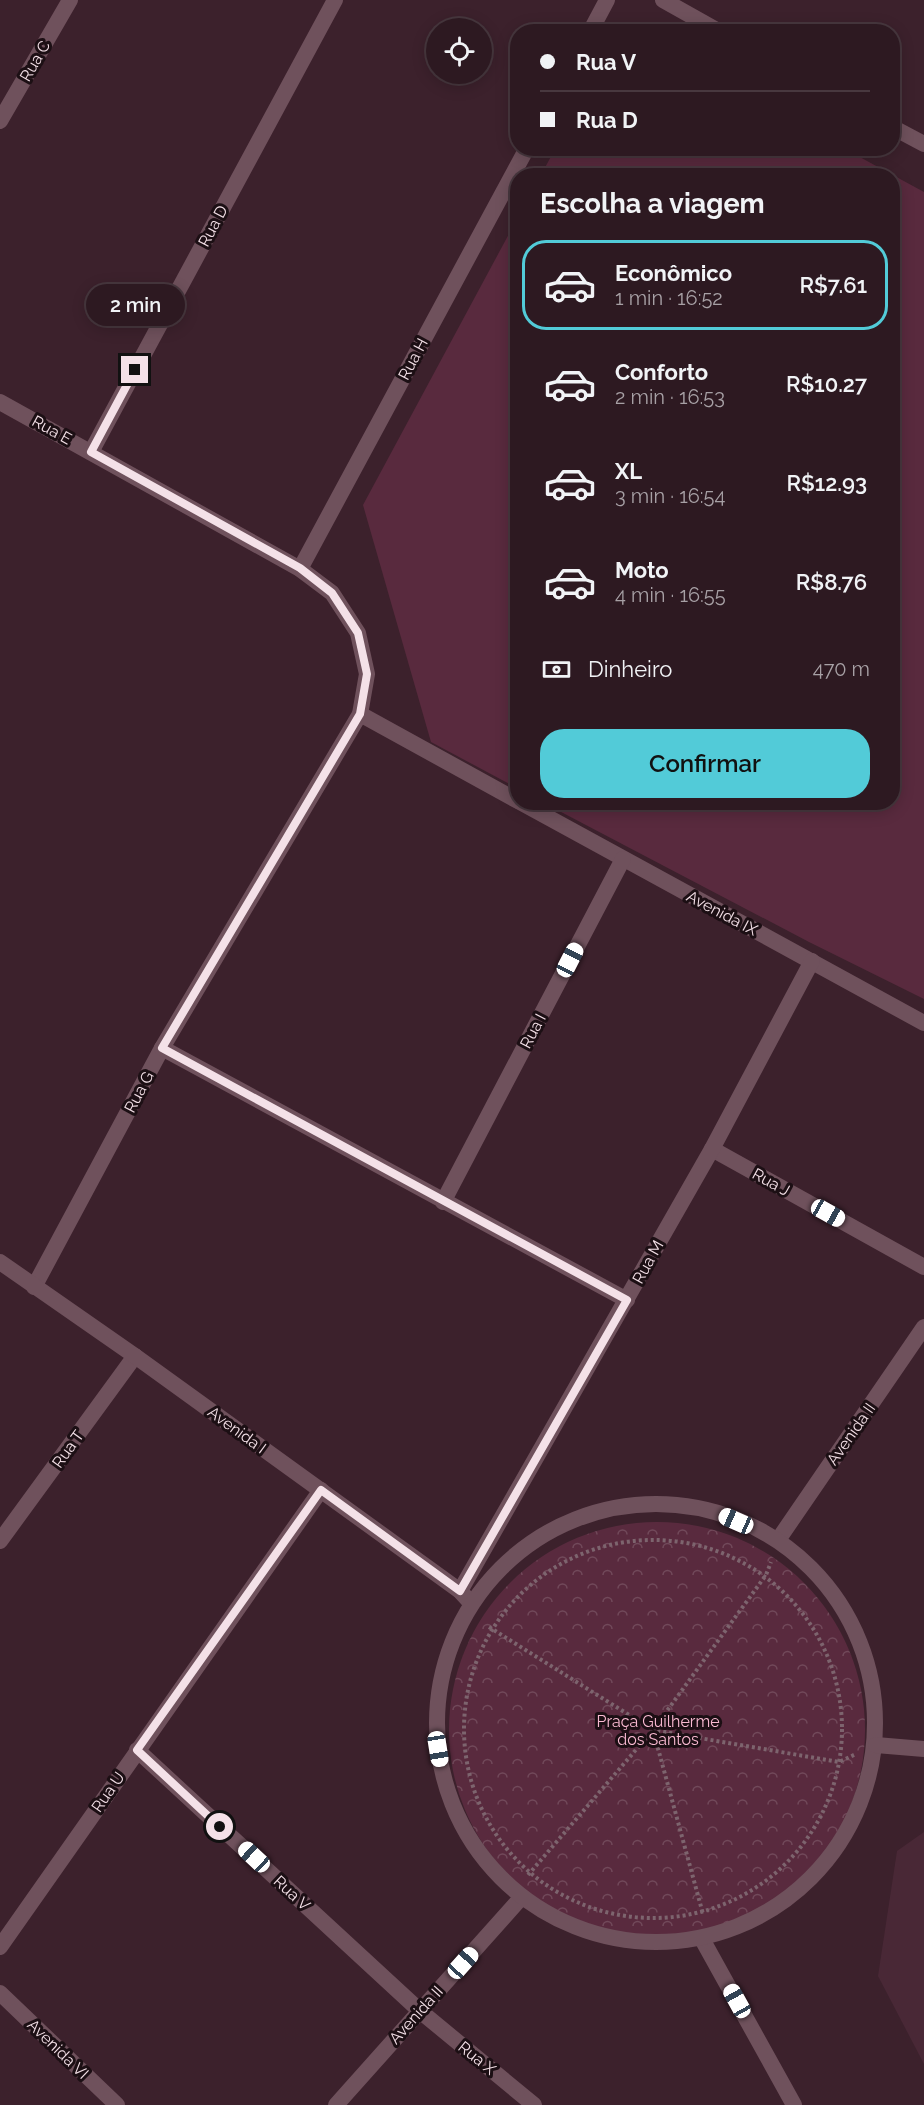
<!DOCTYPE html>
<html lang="pt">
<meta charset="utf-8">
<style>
:root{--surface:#2d1921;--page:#39262e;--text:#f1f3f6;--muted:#a7a0a5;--line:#48383f;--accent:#52cbd8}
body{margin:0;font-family:Raleway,sans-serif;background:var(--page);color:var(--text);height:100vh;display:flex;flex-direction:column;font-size:22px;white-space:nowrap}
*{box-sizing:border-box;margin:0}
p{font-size:20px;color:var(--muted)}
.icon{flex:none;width:33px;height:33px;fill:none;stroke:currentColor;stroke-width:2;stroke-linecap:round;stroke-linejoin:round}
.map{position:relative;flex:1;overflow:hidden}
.details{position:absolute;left:510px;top:168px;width:390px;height:642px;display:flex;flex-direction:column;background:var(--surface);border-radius:24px;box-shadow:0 3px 15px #0003,0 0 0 2px var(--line)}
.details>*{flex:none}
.guide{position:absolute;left:510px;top:24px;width:390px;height:132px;border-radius:24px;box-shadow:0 3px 15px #0003,0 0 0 2px var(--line);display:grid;align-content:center;height:132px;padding:0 30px;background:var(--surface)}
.tools{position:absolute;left:426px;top:18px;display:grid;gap:12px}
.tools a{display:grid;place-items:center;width:66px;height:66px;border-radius:50%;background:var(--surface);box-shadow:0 3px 15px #0003,0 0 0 2px var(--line);font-size:30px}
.end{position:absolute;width:27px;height:27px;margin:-14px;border:8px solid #f4e1e8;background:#111;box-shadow:0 0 0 3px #111}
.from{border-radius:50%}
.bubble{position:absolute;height:42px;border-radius:21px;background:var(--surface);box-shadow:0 3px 15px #0003,0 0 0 2px var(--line);font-size:20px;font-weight:600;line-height:42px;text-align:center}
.car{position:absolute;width:18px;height:36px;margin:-18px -9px;border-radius:8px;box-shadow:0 0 4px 2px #0007;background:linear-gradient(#fff 24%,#345 0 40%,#fff 0 76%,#345 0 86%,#fff 0)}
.guide b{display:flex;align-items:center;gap:21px;height:57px;font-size:22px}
.guide b+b{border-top:2px solid var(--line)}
.guide i{width:15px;height:15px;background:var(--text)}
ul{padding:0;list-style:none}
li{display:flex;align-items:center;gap:18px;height:90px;margin:0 12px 9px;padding:0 18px;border:3px solid transparent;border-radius:24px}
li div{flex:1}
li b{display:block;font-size:22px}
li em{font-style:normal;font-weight:600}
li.on{border-color:var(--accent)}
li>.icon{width:54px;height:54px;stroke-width:1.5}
h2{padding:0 30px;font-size:27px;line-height:72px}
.pay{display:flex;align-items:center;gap:15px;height:66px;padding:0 30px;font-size:22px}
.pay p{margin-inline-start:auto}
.action{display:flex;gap:12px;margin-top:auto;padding:12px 30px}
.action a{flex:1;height:69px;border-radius:24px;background:var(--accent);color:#111;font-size:24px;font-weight:600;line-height:69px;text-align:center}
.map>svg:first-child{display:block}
</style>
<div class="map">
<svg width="924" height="2105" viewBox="0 0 924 2105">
<defs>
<pattern id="forest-crowns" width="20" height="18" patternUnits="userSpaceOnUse" patternTransform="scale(1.5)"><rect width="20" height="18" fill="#592a3e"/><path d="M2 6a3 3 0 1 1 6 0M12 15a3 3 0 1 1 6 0" fill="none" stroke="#71495a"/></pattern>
</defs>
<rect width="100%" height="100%" fill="#3c212c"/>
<path fill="#492836" d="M924,1832V2064L878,1976L897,1851Z"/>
<circle fill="url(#forest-crowns)" cx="657" cy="1730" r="208"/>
<g fill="#592a3e">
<path d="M845,149L924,192V999L809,942L544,803L892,802V176L541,175L555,149Z"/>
<path d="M517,219V788L431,742L363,505Z"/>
</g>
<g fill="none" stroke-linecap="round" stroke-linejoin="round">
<g stroke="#7d646e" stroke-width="4" stroke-dasharray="3 3" stroke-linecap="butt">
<circle cx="653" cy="1729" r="189"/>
<path d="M489,1627L653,1730L839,1762L856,1754"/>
<path d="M653,1730L703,1914"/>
<path d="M528,1875L653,1730L766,1575L771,1562"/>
</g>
<g stroke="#6f515c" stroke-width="16">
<path d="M663,0L720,32"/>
<path d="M590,32L607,0"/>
<path d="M0,121L70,0"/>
<path d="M892,127L924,144"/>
<path d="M0,402L300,569L332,593L358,633L367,674L360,714L162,1048L34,1287"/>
<path d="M91,452L335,0"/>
<path d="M300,569L527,148"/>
<path d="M360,714L518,801"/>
<path d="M520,802L924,1023"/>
<path d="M162,1048L627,1300"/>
<path d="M712,1149L924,1267"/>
<path d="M443,1202L623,859"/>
<path d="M778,1540L924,1327"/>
<path d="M0,1541L135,1356"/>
<path d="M460,1591L712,1149L812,961"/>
<path d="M137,1750L420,2011L534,2105"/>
<path d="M702,1939L794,2105"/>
<path d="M0,1947L321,1490"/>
<path d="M0,1993L117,2105"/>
<path d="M336,2105L520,1899"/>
</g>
<g stroke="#6f515c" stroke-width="16">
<path d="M0,1262L135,1356L460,1591L471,1603"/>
<circle cx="656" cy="1723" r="219"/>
<path d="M876,1745L924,1749"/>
</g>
</g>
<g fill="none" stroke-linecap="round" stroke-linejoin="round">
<path stroke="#f4e1e8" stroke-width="8" d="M135,370L91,452L300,568L332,593L358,633L367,674L360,714L162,1048L627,1300L460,1591L321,1490L137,1750L220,1827"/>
</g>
<g text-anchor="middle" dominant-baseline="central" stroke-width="6" stroke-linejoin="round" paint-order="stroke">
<g font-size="16" fill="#f4e1e8" stroke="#1c0f14">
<text transform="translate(35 61) rotate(-60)">Rua C</text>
<text transform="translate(213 226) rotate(-62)">Rua D</text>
<text transform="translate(413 359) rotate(-62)">Rua H</text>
<text transform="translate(52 430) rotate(29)">Rua E</text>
<text transform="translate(722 913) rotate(28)">Avenida IX</text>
<text transform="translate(533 1031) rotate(-62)">Rua I</text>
<text transform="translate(139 1092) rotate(-62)">Rua G</text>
<text transform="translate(771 1182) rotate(29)">Rua J</text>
<text transform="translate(648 1262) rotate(-61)">Rua M</text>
<text transform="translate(237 1430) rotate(36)">Avenida I</text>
<text transform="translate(851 1434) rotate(-55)">Avenida II</text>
<text transform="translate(68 1449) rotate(-54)">Rua T</text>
<text transform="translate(108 1792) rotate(-55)">Rua U</text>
<text transform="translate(292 1893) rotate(43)">Rua V</text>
<text transform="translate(416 2015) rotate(-48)">Avenida II</text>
<text transform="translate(58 2049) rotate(44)">Avenida VI</text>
<text transform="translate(477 2058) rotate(39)">Rua X</text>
</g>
<g font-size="16" fill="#fabad2" stroke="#1c0f14">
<text x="658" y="1721">Praça Guilherme<tspan x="658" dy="18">dos Santos</tspan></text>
</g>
</g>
</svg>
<div class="tools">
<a><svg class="icon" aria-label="locate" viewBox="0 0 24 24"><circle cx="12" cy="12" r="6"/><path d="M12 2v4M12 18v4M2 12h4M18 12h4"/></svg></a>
</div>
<i class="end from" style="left:220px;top:1827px"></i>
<i class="end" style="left:135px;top:370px"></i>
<div class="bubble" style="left:86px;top:284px;width:99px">2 min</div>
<i class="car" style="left:570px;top:960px;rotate:27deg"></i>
<i class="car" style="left:828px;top:1213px;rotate:119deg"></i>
<i class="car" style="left:736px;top:1521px;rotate:294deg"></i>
<i class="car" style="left:438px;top:1749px;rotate:171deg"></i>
<i class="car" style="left:254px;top:1857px;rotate:313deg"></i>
<i class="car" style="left:463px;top:1963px;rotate:42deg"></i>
<i class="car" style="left:737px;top:2001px;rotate:331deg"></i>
<div class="guide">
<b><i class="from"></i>Rua V</b>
<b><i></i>Rua D</b>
</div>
<section class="details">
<h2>Escolha a viagem</h2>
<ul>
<li class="on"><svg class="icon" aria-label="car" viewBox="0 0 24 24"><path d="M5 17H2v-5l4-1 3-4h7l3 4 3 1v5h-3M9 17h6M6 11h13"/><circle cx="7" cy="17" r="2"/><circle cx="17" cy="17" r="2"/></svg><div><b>Econômico</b><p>1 min · 16:52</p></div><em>R$7.61</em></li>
<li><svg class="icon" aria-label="car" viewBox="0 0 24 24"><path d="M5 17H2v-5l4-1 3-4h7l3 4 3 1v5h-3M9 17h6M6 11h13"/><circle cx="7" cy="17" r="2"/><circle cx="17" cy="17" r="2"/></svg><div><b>Conforto</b><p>2 min · 16:53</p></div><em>R$10.27</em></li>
<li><svg class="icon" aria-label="car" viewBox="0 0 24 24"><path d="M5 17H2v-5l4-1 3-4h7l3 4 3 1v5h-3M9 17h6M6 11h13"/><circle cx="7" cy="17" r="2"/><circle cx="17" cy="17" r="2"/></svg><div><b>XL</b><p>3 min · 16:54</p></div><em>R$12.93</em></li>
<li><svg class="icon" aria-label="car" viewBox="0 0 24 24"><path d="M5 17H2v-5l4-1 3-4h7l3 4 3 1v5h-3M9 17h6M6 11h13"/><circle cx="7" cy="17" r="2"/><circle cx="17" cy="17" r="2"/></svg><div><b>Moto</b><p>4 min · 16:55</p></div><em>R$8.76</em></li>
</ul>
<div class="pay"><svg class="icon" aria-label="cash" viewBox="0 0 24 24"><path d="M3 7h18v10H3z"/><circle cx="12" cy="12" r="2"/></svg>Dinheiro<p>470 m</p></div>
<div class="action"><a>Confirmar</a></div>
</section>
</div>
